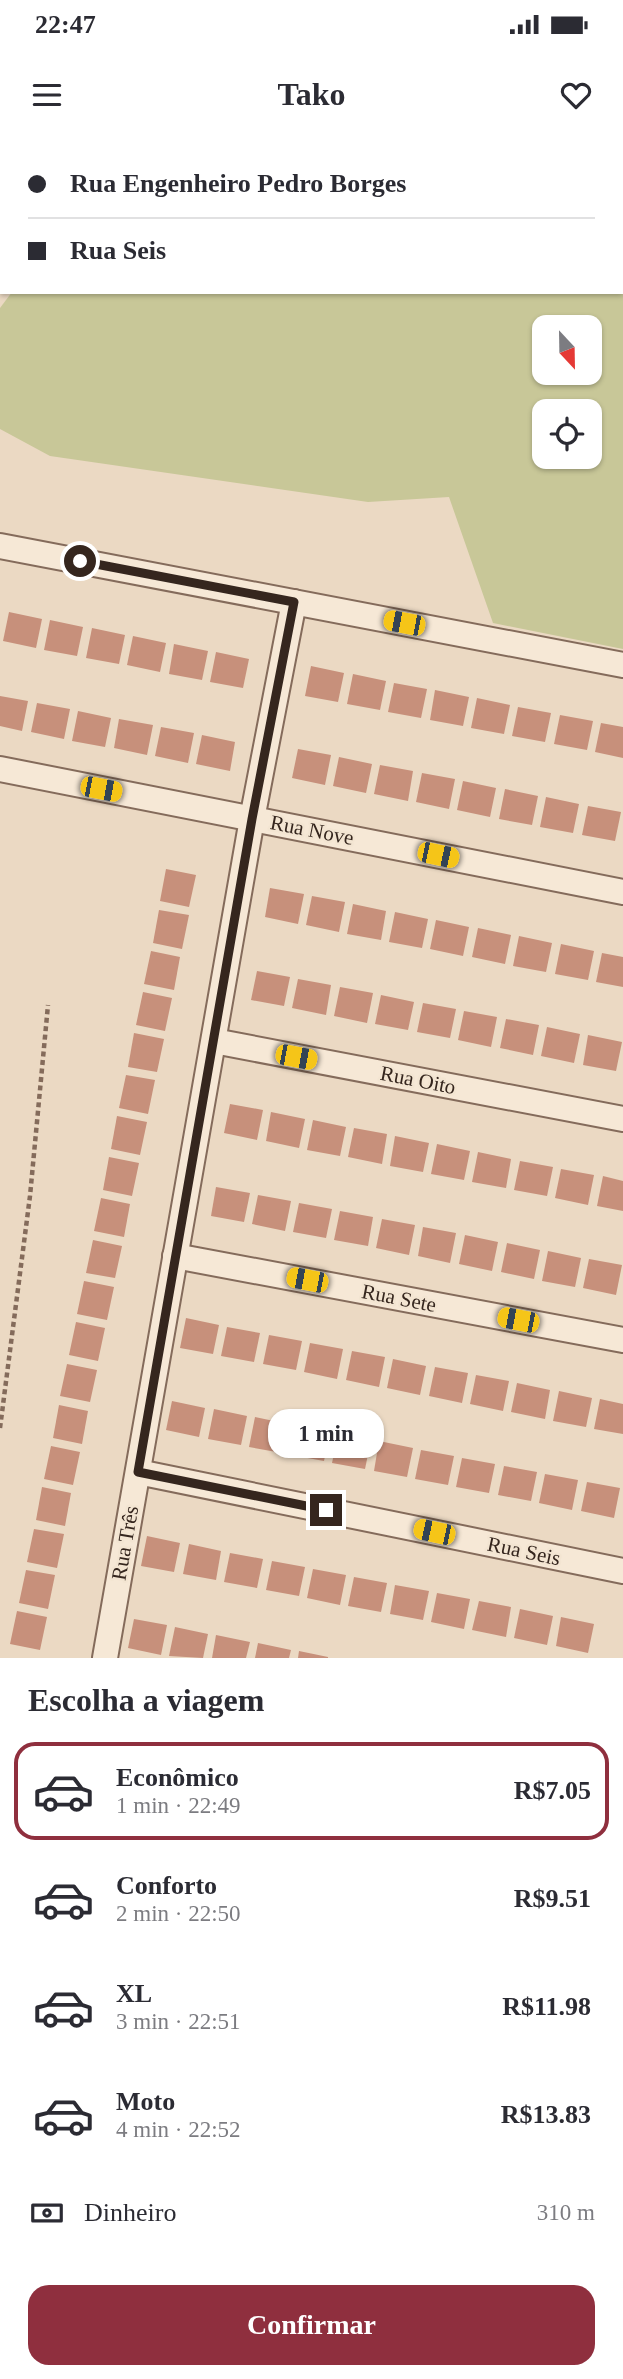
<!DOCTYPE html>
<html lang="pt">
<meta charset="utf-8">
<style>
:root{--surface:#fff;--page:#f7f7f7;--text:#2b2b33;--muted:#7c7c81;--line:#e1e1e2;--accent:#8f2f3e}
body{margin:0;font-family:"Times New Roman",serif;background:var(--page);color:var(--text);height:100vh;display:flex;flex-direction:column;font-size:26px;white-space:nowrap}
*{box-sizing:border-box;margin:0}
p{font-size:23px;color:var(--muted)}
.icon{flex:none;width:38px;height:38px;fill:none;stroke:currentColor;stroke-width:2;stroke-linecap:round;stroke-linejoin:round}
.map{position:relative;height:1518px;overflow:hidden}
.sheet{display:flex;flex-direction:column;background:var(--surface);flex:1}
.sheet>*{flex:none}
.top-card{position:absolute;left:0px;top:0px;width:623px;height:154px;box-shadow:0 2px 5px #0004;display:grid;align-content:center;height:154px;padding:0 28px;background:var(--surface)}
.needle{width:46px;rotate:158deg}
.buttons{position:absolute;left:532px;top:175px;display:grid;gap:14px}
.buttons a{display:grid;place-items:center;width:70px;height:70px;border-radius:14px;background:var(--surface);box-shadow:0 2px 5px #0004;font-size:35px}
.end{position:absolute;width:32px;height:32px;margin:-16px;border:9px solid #35261e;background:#fff;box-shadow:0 0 0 4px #fff}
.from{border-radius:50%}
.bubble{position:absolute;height:49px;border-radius:21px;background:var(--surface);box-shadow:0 2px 5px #0004;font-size:23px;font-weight:600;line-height:49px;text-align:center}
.car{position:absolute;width:21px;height:42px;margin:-21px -10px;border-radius:9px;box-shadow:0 0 5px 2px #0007;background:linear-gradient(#f5c518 24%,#345 0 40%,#f5c518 0 76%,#345 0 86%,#f5c518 0)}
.top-card b{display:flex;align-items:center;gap:24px;height:66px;font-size:26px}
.top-card b+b{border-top:2px solid var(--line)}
.top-card i{width:18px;height:18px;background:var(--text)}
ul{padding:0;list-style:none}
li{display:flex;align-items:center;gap:21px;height:98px;margin:0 14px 10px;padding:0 14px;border:4px solid transparent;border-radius:21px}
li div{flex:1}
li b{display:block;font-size:26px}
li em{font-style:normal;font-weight:600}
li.current{border-color:var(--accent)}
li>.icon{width:63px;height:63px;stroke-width:1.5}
h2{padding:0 28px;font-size:32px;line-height:84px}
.pay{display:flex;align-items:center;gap:18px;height:77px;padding:0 28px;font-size:26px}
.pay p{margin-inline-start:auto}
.cta{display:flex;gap:14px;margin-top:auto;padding:14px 28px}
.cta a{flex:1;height:80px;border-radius:21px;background:var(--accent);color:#fff;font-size:28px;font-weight:600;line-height:80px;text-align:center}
.status{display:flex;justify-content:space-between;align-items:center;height:49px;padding:0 35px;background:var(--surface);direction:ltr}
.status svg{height:19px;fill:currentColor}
header{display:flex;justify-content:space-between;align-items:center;height:91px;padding:0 28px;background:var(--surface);font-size:32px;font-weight:600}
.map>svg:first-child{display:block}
</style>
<div class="status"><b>22:47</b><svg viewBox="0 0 49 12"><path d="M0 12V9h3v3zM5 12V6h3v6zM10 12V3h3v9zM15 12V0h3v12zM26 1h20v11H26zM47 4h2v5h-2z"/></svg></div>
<header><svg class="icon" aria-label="menu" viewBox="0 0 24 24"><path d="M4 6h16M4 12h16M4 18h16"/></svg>Tako<svg class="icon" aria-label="heart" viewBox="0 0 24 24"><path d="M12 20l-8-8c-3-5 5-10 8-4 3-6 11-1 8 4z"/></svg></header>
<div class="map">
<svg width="623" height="1518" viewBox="0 0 623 1518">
<rect width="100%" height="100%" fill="#ebd9c3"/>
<g fill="#c8c798" fill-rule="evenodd">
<path d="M0,0H346L347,2H2V20H0Z"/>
<path d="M385,0H623V509L493,483L449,357L368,362L50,316L0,289V168L12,152H621V2H384ZM544,187H590V233H544ZM544,271H590V317H544Z"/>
</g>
<g fill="#c7907b">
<path d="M9,472L42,479L36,508L3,501Z"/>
<path d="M50,480L83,487L77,516L44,510Z"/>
<path d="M92,488L125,495L119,524L86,518Z"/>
<path d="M133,496L166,503L160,532L127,525Z"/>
<path d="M174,504L208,511L202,540L169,534Z"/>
<path d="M216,512L249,519L243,548L210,542Z"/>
<path d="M311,526L344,533L338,562L305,556Z"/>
<path d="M353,534L386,541L380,570L347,564Z"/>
<path d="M394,543L427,549L421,578L388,572Z"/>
<path d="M435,550L469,557L463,586L430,580Z"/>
<path d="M0,556L28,561L22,591L0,586Z"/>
<path d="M477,558L510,565L504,594L471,588Z"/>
<path d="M37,563L70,569L64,599L31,592Z"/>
<path d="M518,567L551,573L545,602L512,596Z"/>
<path d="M78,571L111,578L105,607L72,601Z"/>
<path d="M560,575L593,581L587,610L554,604Z"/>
<path d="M119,579L153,585L147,615L114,608Z"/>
<path d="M601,583L623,587V618L595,612Z"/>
<path d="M161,587L194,593L188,623L155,616Z"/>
<path d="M202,595L235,602L230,631L196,624Z"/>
<path d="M298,609L331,615L325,645L292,638Z"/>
<path d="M339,617L372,624L366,653L333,646Z"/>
<path d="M380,625L413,631L408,661L374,654Z"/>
<path d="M422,633L455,639L449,669L416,662Z"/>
<path d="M463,641L496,648L490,677L457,670Z"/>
<path d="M505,649L538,656L532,685L499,679Z"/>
<path d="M546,657L579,664L573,693L540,687Z"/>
<path d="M588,666L621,672L615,701L582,695Z"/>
<path d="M166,729L196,735L189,767L160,761Z"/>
<path d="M270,748L304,754L298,784L265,777Z"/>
<path d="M312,756L345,762L339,792L306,785Z"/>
<path d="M353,764L386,771L381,800L347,794Z"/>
<path d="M159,770L189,775L182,809L153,803Z"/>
<path d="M395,772L428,779L422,808L389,802Z"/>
<path d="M436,780L469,787L463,816L430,809Z"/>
<path d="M478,788L511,795L505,824L472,817Z"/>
<path d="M519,796L552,803L546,832L513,826Z"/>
<path d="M561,804L594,811L588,840L555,834Z"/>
<path d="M151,811L180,817L174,850L144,844Z"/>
<path d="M602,813L623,817V847L596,842Z"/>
<path d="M257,831L290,837L284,866L251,860Z"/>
<path d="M298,839L331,845L326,875L292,868Z"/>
<path d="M340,847L373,853L367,883L334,876Z"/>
<path d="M143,852L172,858L165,891L136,885Z"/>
<path d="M381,855L414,862L408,890L375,884Z"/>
<path d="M423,863L456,869L450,898L417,892Z"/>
<path d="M464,871L497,877L491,907L458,900Z"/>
<path d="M506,879L539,885L533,915L500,908Z"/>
<path d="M547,887L580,894L574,923L541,916Z"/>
<path d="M134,893L164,899L157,932L128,927Z"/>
<path d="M588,895L622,902L616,931L583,925Z"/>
<path d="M126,935L155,940L148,974L119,968Z"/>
<path d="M230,964L263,970L257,1000L224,993Z"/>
<path d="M271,972L305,979L299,1008L266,1001Z"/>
<path d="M117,976L147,982L140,1015L111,1009Z"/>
<path d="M313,980L346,987L340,1016L307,1010Z"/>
<path d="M354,988L387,994L382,1024L348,1017Z"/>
<path d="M395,996L429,1003L423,1032L390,1026Z"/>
<path d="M437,1004L470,1011L464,1040L431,1034Z"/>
<path d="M478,1012L511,1019L506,1048L472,1042Z"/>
<path d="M109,1017L139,1023L132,1056L103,1050Z"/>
<path d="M520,1021L553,1027L547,1056L514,1050Z"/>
<path d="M561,1029L594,1035L588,1065L555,1058Z"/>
<path d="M603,1036L623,1041V1071L597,1066Z"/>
<path d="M216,1047L250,1053L244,1082L211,1076Z"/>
<path d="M258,1055L291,1061L285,1091L252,1084Z"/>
<path d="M101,1058L130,1064L124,1097L94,1091Z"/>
<path d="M299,1063L332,1069L326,1098L293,1092Z"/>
<path d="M340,1071L373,1077L368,1106L334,1100Z"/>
<path d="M382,1079L415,1085L409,1115L376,1108Z"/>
<path d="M423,1087L456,1093L450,1123L418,1116Z"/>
<path d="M465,1095L498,1102L492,1131L459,1124Z"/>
<path d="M93,1100L122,1106L115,1138L86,1133Z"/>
<path d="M507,1103L540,1110L534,1139L501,1132Z"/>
<path d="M548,1111L581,1118L575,1147L542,1141Z"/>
<path d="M589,1119L622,1125L616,1155L583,1148Z"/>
<path d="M84,1141L114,1147L107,1180L77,1174Z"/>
<path d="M186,1178L219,1185L213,1214L180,1208Z"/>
<path d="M76,1182L105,1188L98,1221L69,1215Z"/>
<path d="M227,1187L260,1193L254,1222L221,1216Z"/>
<path d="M269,1195L302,1201L296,1230L263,1224Z"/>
<path d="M310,1203L343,1209L337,1239L304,1232Z"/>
<path d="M352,1211L385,1217L379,1247L346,1240Z"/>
<path d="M393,1219L426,1226L420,1255L387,1248Z"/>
<path d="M67,1224L97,1230L90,1262L60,1256Z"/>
<path d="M435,1227L468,1233L462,1263L429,1256Z"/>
<path d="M476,1235L509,1241L503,1271L470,1264Z"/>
<path d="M517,1243L550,1250L545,1279L511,1272Z"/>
<path d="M559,1251L592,1258L586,1287L553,1281Z"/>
<path d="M600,1259L623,1264V1294L594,1289Z"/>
<path d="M172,1261L205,1268L199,1297L166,1290Z"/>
<path d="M59,1265L88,1271L82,1304L53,1298Z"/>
<path d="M214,1269L247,1276L241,1305L208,1299Z"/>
<path d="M255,1277L288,1284L282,1313L249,1307Z"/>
<path d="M297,1286L330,1292L324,1321L291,1315Z"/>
<path d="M338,1294L371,1300L365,1329L332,1323Z"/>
<path d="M379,1301L413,1308L407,1337L374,1331Z"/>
<path d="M51,1306L80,1312L73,1345L44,1339Z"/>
<path d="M421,1310L454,1316L448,1345L415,1339Z"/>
<path d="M462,1318L495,1324L489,1353L456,1347Z"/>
<path d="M504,1326L537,1332L531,1361L498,1355Z"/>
<path d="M545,1334L578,1340L572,1370L539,1363Z"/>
<path d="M587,1342L620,1348L614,1378L581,1371Z"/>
<path d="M42,1347L71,1353L65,1386L36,1380Z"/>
<path d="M34,1389L64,1394L57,1428L27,1422Z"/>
<path d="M147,1396L180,1403L174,1432L141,1426Z"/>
<path d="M189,1404L221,1411L216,1440L183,1434Z"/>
<path d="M230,1413L263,1419L257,1448L224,1442Z"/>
<path d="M272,1421L305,1427L299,1456L266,1450Z"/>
<path d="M313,1429L346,1435L340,1465L307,1458Z"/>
<path d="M26,1430L55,1435L48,1469L19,1463Z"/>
<path d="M354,1437L387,1443L381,1472L348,1466Z"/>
<path d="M395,1445L429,1451L423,1480L390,1474Z"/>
<path d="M437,1453L470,1459L464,1489L431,1482Z"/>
<path d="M479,1461L511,1467L506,1497L472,1490Z"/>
<path d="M520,1469L553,1476L547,1505L514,1498Z"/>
<path d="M17,1471L47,1477L40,1510L10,1504Z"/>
<path d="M561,1477L594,1484L588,1513L556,1506Z"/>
<path d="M134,1479L167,1485L161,1515L128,1508Z"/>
<path d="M175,1487L208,1494L203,1518L169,1516Z"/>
<path d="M216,1495L250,1502L246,1518H212Z"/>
<path d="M258,1503L291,1510L289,1518H255Z"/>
<path d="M299,1511L328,1517V1518H298Z"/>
</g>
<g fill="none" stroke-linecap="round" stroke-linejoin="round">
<defs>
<g id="minor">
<path d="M0,406L623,525"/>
<path d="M0,629L623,752"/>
<path d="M214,901L623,979"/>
<path d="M175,1116L623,1200"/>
<path d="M138,1332L623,1431"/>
<path d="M105,1518L252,679L294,462"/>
</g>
</defs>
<use href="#minor" stroke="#846b5b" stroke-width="28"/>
<path stroke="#846b5b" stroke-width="4.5" stroke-dasharray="5 3.5" stroke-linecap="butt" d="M0,1288L30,1056L48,865"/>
<use href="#minor" stroke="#f6e8d6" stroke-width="24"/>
</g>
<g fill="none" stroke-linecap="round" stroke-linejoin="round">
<path stroke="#35261e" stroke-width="9" d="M80,421L294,462L252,679L138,1332L326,1370"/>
</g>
<g text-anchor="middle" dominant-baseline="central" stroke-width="5" stroke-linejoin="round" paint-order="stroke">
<g font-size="21" fill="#35261e" stroke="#f3e5d2">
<text transform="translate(312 690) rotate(11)">Rua Nove</text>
<text transform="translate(418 940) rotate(11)">Rua Oito</text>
<text transform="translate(399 1158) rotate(11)">Rua Sete</text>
<text transform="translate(125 1403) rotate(-80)">Rua Três</text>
<text transform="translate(524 1411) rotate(12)">Rua Seis</text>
</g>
</g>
</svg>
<div class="buttons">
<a><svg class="needle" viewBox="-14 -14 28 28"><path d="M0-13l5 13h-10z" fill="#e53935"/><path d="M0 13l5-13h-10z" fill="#7c7c81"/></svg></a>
<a><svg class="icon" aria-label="locate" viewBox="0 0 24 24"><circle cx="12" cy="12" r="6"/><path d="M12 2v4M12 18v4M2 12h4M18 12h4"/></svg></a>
</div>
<i class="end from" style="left:80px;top:421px"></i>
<i class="end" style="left:326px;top:1370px"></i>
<div class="bubble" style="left:268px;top:1269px;width:116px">1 min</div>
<i class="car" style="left:404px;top:483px;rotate:281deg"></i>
<i class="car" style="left:101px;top:649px;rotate:101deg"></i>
<i class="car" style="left:438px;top:715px;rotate:102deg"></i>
<i class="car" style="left:296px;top:917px;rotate:101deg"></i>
<i class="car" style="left:307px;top:1140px;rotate:281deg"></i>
<i class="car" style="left:518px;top:1180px;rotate:281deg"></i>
<i class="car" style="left:434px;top:1392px;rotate:282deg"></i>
<div class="top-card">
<b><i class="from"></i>Rua Engenheiro Pedro Borges</b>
<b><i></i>Rua Seis</b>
</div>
</div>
<section class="sheet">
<h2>Escolha a viagem</h2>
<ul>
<li class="current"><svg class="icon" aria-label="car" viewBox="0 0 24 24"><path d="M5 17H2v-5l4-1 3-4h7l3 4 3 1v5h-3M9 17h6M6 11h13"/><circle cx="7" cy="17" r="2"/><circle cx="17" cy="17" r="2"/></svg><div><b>Econômico</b><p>1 min · 22:49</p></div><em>R$7.05</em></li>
<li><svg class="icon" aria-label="car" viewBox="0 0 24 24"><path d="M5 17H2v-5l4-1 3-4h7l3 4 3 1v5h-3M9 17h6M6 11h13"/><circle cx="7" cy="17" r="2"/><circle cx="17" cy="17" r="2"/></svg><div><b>Conforto</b><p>2 min · 22:50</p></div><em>R$9.51</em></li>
<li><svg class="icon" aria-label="car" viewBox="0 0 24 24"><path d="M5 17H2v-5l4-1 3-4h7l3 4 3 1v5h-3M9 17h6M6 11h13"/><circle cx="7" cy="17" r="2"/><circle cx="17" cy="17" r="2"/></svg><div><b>XL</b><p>3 min · 22:51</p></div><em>R$11.98</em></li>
<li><svg class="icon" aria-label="car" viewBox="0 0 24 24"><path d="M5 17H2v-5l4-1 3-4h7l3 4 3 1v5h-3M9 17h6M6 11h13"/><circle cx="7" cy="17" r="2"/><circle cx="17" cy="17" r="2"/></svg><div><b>Moto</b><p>4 min · 22:52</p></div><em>R$13.83</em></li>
</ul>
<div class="pay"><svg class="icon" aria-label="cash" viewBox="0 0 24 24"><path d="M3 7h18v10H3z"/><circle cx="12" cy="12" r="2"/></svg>Dinheiro<p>310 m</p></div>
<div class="cta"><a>Confirmar</a></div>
</section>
